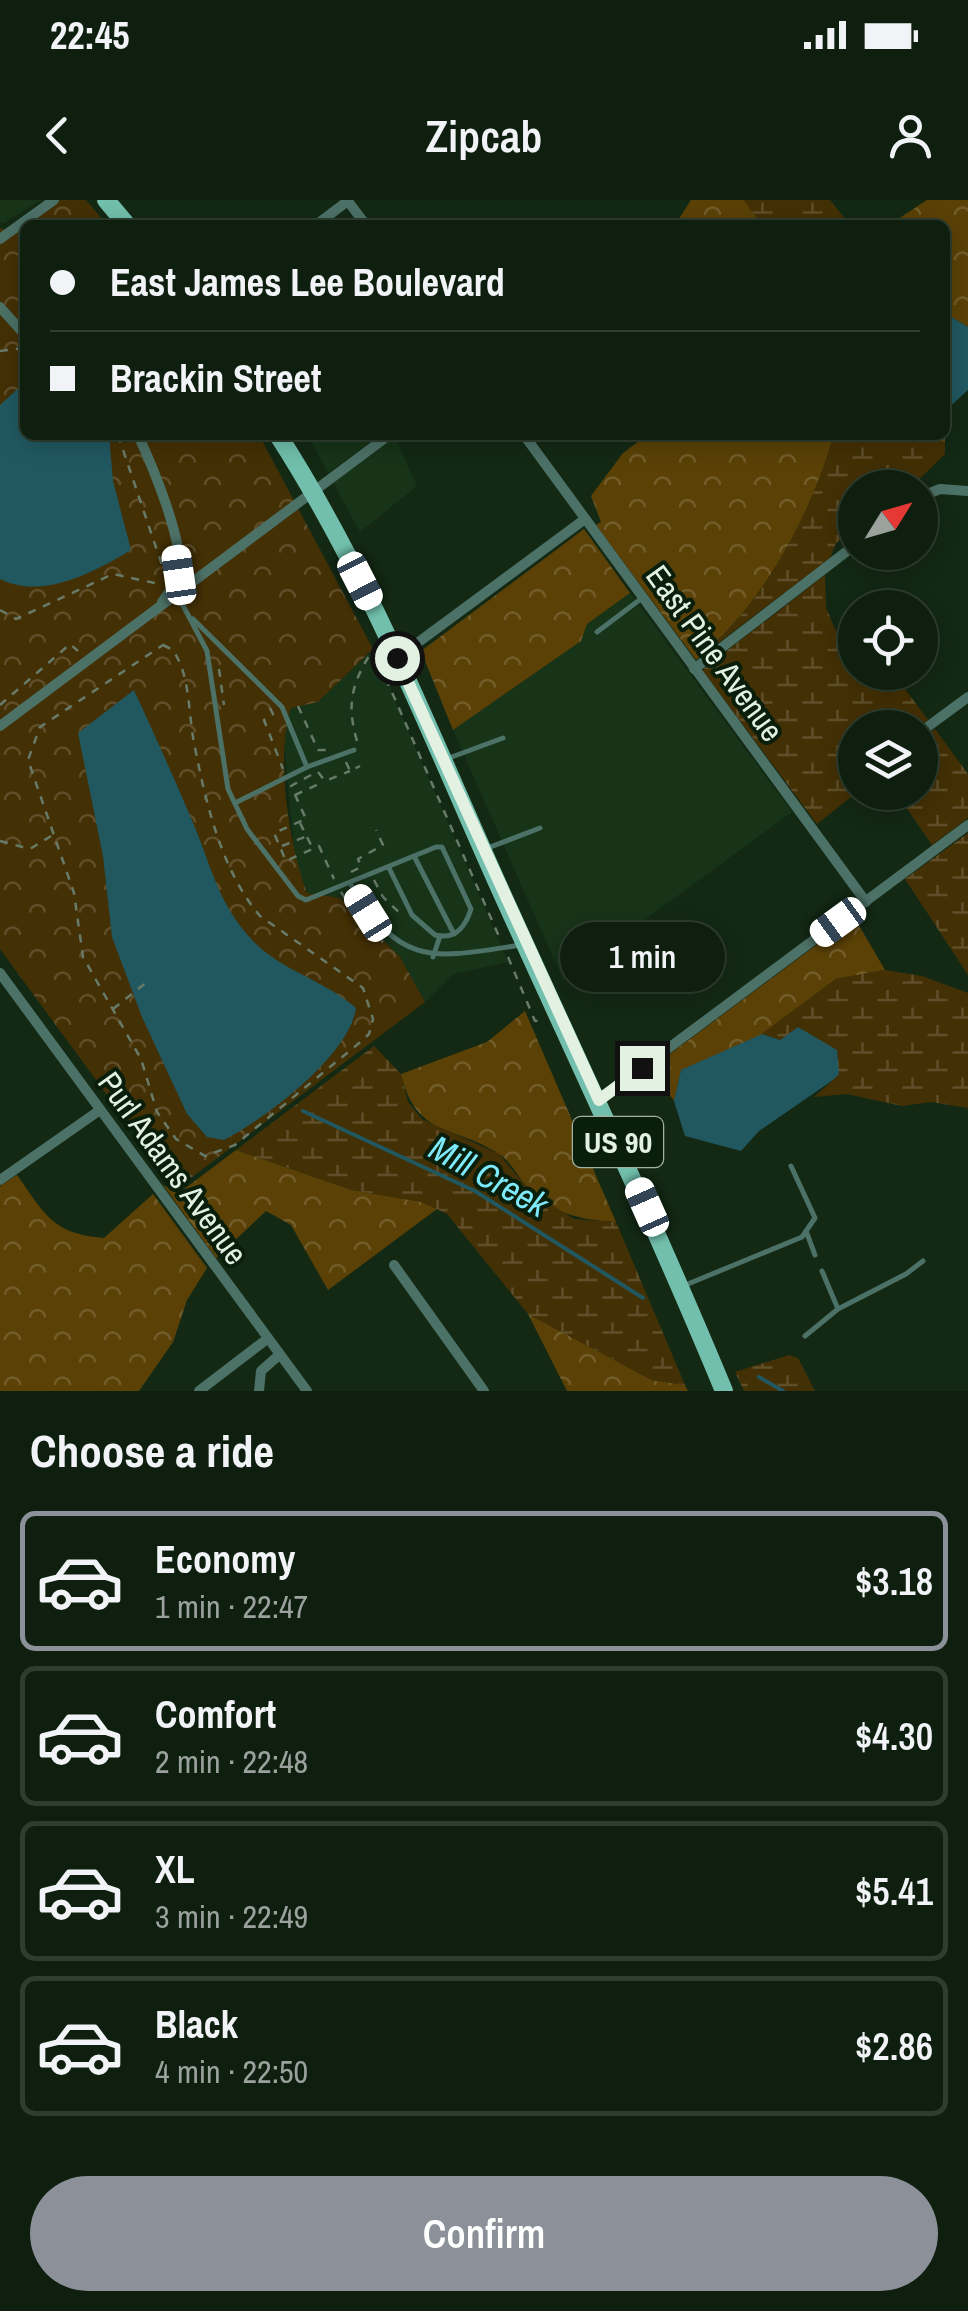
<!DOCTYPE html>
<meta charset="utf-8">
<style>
:root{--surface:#0e1f0f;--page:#172718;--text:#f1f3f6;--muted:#9ba29e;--line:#2e3d2f;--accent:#8c9099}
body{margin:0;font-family:"Archivo Narrow",sans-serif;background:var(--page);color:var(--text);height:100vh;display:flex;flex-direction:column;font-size:38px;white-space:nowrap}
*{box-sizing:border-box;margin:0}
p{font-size:32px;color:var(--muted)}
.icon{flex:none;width:55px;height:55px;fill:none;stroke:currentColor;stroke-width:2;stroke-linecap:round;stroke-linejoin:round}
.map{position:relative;height:1191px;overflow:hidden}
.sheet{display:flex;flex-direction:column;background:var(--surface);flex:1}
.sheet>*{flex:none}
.top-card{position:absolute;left:20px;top:20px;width:930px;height:220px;border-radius:15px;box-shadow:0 5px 25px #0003,0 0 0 2px var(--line);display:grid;align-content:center;height:220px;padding:0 30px;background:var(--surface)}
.needle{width:65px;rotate:53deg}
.fabs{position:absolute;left:838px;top:270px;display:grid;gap:20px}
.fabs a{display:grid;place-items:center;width:100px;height:100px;border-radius:50%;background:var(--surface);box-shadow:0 5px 25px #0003,0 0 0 2px var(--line);font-size:50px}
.end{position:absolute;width:45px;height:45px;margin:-22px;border:12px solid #e3f1e3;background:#111;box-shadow:0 0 0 5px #111}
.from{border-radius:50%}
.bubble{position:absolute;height:70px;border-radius:35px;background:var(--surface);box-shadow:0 5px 25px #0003,0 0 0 2px var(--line);font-size:32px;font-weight:600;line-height:70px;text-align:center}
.car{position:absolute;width:30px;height:60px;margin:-30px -15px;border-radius:12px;box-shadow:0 0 8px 2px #0007;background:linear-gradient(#fff 24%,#345 0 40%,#fff 0 76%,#345 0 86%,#fff 0)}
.top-card b{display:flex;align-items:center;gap:35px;height:95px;font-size:38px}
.top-card b+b{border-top:2px solid var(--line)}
.top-card i{width:25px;height:25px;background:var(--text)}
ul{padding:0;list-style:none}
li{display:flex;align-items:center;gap:30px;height:140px;margin:0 20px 15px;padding:0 10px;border:5px solid var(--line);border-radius:15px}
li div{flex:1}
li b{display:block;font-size:38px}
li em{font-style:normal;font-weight:600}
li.active{border-color:var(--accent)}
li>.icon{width:90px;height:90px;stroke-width:1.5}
h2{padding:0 30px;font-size:45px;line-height:120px}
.primary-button{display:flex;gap:20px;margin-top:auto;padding:20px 30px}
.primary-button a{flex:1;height:115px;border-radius:60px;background:var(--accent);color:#fff;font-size:40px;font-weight:600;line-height:115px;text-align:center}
.status{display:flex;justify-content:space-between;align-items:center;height:70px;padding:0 50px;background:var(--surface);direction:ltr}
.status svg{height:28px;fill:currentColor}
header{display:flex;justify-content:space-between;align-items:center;height:130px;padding:0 30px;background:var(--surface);font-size:45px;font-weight:600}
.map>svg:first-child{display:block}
</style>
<div class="status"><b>22:45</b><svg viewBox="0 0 49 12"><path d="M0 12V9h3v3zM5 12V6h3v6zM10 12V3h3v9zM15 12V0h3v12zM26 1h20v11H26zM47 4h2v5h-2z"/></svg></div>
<header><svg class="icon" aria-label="back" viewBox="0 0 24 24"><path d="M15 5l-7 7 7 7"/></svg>Zipcab<svg class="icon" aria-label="person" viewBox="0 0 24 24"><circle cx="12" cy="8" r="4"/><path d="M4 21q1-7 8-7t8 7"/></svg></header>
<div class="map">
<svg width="968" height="1191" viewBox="0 0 968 1191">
<defs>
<pattern id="forest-crowns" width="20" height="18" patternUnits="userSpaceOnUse" patternTransform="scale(2.5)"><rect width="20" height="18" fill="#5b4106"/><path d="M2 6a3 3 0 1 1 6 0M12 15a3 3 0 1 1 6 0" fill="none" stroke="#725d2a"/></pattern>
<pattern id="wetland-marsh" width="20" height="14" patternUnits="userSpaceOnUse" patternTransform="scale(2.5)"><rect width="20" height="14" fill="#443005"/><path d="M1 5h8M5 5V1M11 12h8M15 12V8" fill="none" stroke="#5f4e29"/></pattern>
<pattern id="park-crowns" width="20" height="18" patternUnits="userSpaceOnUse" patternTransform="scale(2.5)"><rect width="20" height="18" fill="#443005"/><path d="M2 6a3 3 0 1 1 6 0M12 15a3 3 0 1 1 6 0" fill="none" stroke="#5f4e29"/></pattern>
</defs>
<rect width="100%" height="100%" fill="#132914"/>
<g fill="#173318">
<path d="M0,0H41L4,23L0,22Z"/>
<path d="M308,235H380L328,273Z"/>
<path d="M395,237L417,286L360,332L333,282Z"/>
<path d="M630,393L792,612L563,780L453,530L581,441L587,424Z"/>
<path d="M373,449L508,762L453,774L425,802L400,757L307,693L295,659L283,533L291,507L318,502Z"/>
</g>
<g fill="url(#forest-crowns)">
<path d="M691,0H744L762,25H675Z"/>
<path d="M927,0H968V127L945,113V25H889Z"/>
<path d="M647,235H834C810,317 763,405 696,460L596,325L601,322L591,296L623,253Z"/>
<path d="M584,329L630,393L587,424L581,441L453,530L421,451Z"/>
<path d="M854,717L885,770L836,779L750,843L681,870L674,901L651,868Z"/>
<path d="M525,811L616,1022C583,1020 549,1014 526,986C518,977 512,964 502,956C456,924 417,940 401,874L487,842Z"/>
<path d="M236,950L352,990L422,1002L437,1009L328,1090L291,1025L266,1011L216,1058L163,985L179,993Z"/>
<path d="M17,975C45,1014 52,1034 104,1038L153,994L207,1068L187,1100L173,1142L139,1191H0V986Z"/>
<path d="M528,1114L652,1180L685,1185L688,1191H567Z"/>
</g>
<g fill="url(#wetland-marsh)">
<path d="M744,0H830L850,25H762Z"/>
<path d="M834,235H945V254L911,287L855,288V330L836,343L830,358L696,460C763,406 810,317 834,235Z"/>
<path d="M825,375L826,408L840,440L855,430V472L893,473L928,520L918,527L855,528L856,593L817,624L702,470Z"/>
<path d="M935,529L968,574V618L932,645L896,593L920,592V531L924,536Z"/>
<path d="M968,633V775L905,679Z"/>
<path d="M885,770L922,776L968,793V908L931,902L902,906L847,894L814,897L833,880L780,840L762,834L836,779Z"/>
<path d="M374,846L401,874L408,902L422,919L499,954L529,990L574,1019L616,1022L685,1185L652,1180L528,1114L447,1014L422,1002L352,990L236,950Z"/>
<path d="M789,1155L798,1158L815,1191H744L735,1172Z"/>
</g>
<path fill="url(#park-crowns)" d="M50,0H86L107,25H25V235H259L373,449L318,502L291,508C275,557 289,644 307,693L340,698L400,757L425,802L176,989L0,749V28L7,30Z"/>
<g fill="#215860">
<path d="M945,113L968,127V190L945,211Z"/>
<path d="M25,182V235H109L113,281L131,350C93,373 42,400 0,379V205Z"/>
<path d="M134,490C153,532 173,575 191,618C212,666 216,701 253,741C282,771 324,780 356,808C349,856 266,918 224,940L207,937L187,914L142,817L112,737L103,656L78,533Z"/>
<path d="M798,827L837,850L839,874L833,880L759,931L741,951L685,936L674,901L681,870L762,834L780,840Z"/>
</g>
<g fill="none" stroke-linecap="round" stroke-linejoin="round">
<g stroke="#215860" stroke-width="4">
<path d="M303,911L475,991L643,1098"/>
<path d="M759,1177L783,1191"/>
</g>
<g stroke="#687b69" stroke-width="2.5" stroke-dasharray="8 8" stroke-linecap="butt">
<path d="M0,151L25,148"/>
<path d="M118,235L166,377"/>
<path d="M0,410L16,419L113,374L159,384"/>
<path d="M163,445C172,449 175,452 179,461C189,482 189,513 193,537C204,596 220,669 260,716L363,788L373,819L369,834L358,844L235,945L205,956L176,939L157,912L141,859L83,757L74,693L28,560L40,527Z"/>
<path d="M373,449L501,741"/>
<path d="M219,469L224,505"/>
<path d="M0,505L70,444L78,451"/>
<path d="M298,506L318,550H328"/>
<path d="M270,508L273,514L264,520L283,569"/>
<path d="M357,541C346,504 352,483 372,451"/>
<path d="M346,562L350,571L360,566"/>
<path d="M318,572L325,581L350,571"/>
<path d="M311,575L291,586L306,619L274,633L286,661L319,646L334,679"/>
<path d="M295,595L323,582"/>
<path d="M300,623L312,647"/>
<path d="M0,641L30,649L51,636"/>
<path d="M282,646L307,636"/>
<path d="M351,672L361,667L358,659L383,645L376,630"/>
<path d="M374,680L383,697L403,716"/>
<path d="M341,692L360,722L383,742"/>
<path d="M508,757L535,821L543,820"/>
<path d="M113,809L147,782"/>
</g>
<g stroke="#4c7167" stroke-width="5">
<path d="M177,394L207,451L228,589L247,629L298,696L306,700L436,647H442L471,709C465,728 455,740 435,735L412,715L389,668"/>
<path d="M193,419L282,507L307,567"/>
<path d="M597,432L642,398"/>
<path d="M449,558L503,538"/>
<path d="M235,603L307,567L354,550"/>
<path d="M485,649L540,628"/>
<path d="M414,656L454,734"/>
<path d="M351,685C402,769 434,758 521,745"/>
<path d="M433,757L440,736"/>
<path d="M806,1031L815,1055"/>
<path d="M822,1071L838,1109"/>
<path d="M683,1086L802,1037L815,1018L791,966"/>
<path d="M805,1136L838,1109L906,1074L923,1061"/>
</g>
<g stroke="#4c7167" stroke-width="10">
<path d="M347,0L366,25"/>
<path d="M316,25L349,0"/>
<path d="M0,39L54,0"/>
<path d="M0,107L25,135"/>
<path d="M138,235C152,265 185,343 179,375C177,383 167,395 162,402"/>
<path d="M524,235L866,702"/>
<path d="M920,297L940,289L968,291"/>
<path d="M397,458L585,319"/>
<path d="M694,469L855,345"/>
<path d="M0,526L389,235"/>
<path d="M926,528L968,497"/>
<path d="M0,773L307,1191"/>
<path d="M599,900L968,625"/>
<path d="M0,980L100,910"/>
<path d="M394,1065L484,1191"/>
<path d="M199,1191L267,1139"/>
<path d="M259,1191L261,1171L279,1155"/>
</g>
<g stroke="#71bfac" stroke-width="18">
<path d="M106,0L127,25"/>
<path d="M278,235C367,373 428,528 495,678C572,849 652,1017 724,1191"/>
</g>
</g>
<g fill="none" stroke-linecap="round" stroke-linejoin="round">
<path stroke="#e3f1e3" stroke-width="12" d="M397,458L599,900L642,868"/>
</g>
<g text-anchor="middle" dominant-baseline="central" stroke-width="8" stroke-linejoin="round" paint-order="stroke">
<rect fill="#091f0b" stroke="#a2b2a2" stroke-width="2.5" x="573" y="917" width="90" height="50" rx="8"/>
<g font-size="30" font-weight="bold" fill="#e3f1e3">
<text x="618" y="942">US 90</text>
</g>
<g font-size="32" fill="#e3f1e3" stroke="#091f0b">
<text transform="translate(715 453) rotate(54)">East Pine Avenue</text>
<text transform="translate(173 968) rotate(54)">Purl Adams Avenue</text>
</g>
<g font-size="35" font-style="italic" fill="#7eeafb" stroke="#091f0b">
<text transform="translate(489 976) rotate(29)">Mill Creek</text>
</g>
</g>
</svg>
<div class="fabs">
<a><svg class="needle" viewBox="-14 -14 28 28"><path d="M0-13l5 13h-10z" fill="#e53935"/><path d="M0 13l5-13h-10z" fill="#9ba29e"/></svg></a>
<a><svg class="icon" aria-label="locate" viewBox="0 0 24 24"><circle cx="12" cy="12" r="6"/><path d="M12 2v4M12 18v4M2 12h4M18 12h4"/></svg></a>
<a><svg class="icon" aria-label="layers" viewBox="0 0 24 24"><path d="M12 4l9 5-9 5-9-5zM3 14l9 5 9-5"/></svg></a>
</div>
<i class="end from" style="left:397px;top:458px"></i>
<i class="end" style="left:642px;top:868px"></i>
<div class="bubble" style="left:560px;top:722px;width:165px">1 min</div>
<i class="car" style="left:179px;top:375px;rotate:352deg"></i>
<i class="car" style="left:360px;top:381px;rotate:153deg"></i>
<i class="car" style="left:368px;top:713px;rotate:328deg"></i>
<i class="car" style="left:838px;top:722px;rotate:234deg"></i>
<i class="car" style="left:647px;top:1007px;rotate:336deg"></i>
<div class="top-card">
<b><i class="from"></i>East James Lee Boulevard</b>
<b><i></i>Brackin Street</b>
</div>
</div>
<section class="sheet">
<h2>Choose a ride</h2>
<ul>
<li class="active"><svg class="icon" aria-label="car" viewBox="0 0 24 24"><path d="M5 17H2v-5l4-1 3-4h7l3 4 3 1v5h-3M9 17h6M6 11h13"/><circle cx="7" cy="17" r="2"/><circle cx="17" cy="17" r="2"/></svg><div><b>Economy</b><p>1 min · 22:47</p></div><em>$3.18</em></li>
<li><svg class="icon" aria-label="car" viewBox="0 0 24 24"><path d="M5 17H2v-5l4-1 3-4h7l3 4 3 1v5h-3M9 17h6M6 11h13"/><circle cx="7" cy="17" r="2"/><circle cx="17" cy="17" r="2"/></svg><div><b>Comfort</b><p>2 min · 22:48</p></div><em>$4.30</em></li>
<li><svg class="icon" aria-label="car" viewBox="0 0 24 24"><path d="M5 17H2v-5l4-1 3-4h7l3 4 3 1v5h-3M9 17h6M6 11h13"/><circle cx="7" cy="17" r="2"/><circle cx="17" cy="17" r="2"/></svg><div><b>XL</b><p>3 min · 22:49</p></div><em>$5.41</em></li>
<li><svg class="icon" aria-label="car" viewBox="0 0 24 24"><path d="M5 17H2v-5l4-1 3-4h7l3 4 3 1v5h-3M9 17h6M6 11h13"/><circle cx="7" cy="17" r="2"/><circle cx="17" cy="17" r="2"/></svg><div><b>Black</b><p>4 min · 22:50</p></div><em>$2.86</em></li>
</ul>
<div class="primary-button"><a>Confirm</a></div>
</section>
